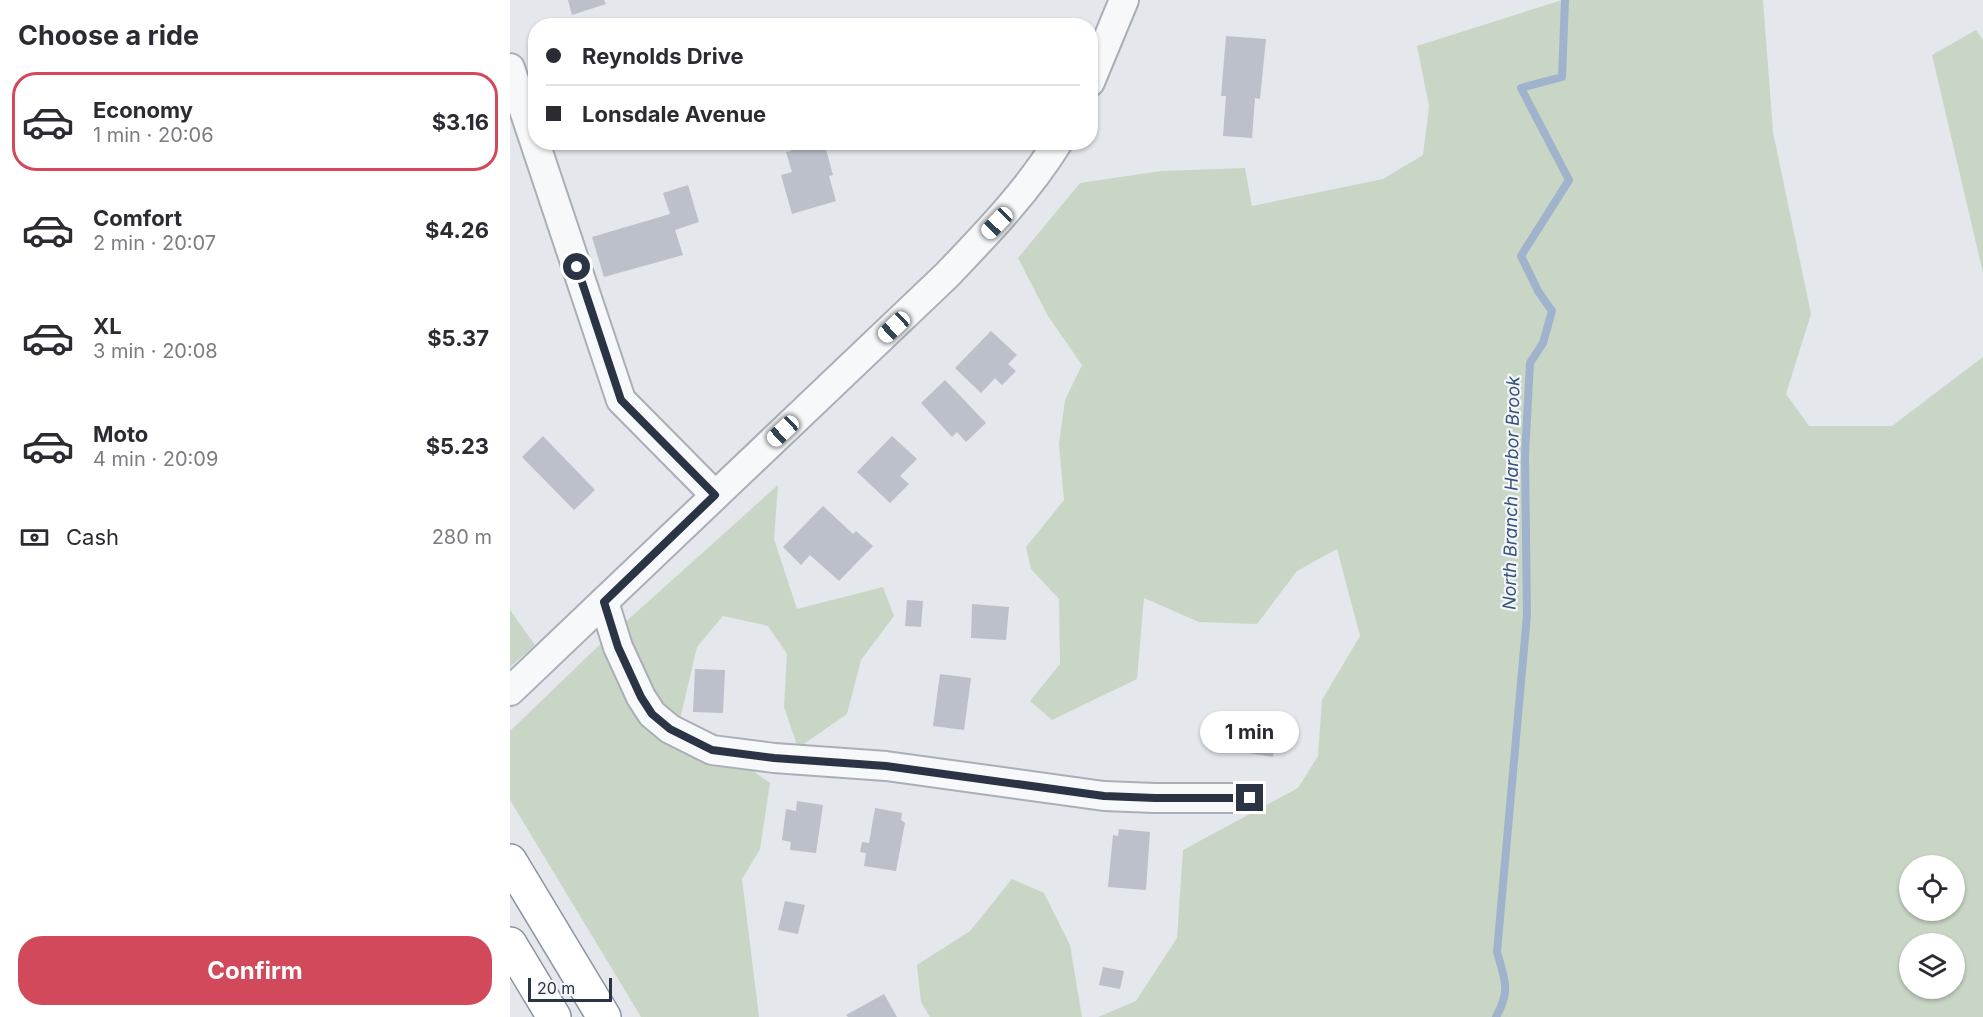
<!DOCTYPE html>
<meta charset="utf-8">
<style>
:root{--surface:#fff;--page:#f2f2f3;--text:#2b2b33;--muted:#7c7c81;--line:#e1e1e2;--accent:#d1495b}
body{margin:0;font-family:Inter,sans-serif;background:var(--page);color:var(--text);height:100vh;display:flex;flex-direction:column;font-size:22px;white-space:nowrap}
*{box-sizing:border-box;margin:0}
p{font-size:20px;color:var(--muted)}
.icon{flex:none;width:33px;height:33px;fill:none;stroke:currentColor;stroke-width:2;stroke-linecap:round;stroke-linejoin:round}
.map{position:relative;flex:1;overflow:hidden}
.drawer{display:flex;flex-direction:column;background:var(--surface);width:510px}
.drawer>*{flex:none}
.banner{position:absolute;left:18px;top:18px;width:570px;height:132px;border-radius:24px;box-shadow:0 2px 4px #0004;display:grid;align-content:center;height:132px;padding:0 18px;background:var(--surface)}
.fabs{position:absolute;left:1389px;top:855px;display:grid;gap:12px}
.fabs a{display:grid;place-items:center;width:66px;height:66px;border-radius:50%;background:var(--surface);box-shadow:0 2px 4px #0004;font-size:30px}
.scale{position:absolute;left:18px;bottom:15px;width:84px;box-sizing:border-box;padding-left:6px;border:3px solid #2b3445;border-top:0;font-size:16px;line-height:21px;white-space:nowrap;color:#2b3445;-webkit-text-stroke:4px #f4f6f9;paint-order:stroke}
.end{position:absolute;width:27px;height:27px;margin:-14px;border:8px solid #2b3445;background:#fff;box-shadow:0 0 0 3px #fff}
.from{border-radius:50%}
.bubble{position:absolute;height:42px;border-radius:21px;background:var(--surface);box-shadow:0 2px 4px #0004;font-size:20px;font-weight:700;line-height:42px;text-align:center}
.car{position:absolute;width:18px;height:36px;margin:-18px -9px;border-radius:8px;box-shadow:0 0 4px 2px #0007;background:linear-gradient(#fff 24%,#345 0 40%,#fff 0 76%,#345 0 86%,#fff 0)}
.banner b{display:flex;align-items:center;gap:21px;height:57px;font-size:22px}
.banner b+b{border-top:2px solid var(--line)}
.banner i{width:15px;height:15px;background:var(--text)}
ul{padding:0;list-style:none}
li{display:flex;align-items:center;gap:18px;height:99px;margin:0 12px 9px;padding:0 6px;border:3px solid transparent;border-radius:24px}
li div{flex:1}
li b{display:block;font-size:22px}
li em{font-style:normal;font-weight:700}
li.current{border-color:var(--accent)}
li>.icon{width:54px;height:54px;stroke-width:1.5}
h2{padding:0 18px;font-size:27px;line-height:72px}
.pay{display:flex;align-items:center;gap:15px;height:66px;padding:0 18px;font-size:22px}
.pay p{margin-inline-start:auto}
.button{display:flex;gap:12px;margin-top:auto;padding:12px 18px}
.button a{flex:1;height:69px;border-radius:24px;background:var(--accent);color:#fff;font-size:24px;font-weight:700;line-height:69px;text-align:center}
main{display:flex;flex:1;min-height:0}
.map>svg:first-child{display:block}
</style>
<main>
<section class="drawer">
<h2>Choose a ride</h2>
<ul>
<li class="current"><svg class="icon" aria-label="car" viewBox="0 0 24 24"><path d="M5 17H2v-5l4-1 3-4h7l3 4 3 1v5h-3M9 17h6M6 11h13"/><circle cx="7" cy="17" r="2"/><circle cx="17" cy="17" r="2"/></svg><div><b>Economy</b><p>1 min · 20:06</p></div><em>$3.16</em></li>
<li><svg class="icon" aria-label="car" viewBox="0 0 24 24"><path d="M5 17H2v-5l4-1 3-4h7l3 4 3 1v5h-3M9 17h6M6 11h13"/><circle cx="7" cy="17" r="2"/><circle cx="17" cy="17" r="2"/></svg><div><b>Comfort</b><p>2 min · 20:07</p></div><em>$4.26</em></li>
<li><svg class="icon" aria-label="car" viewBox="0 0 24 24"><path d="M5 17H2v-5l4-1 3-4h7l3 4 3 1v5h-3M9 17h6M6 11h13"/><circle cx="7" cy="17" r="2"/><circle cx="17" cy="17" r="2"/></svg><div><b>XL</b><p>3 min · 20:08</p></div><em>$5.37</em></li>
<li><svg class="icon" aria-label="car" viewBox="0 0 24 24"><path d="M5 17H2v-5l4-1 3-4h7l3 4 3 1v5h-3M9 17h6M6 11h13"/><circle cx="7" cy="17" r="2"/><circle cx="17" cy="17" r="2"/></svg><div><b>Moto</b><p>4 min · 20:09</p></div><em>$5.23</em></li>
</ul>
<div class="pay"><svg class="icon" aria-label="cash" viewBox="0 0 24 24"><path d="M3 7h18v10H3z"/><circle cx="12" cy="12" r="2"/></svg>Cash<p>280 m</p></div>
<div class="button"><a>Confirm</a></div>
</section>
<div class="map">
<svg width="1473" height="1017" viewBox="0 0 1473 1017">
<rect width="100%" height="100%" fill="#e4e7ec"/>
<g fill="#c9d6c5" fill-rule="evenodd">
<path d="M1052,0H1253L1263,132L1301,314L1276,394L1299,426H1382L1473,357V1017H588L626,1001L667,938L673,850L788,788L808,756L812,700L850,636L827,549L787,571L747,624L689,622L634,598L627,679L542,720L520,701L550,664L549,599L521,569L516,547L554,500L549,444L555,400L572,365L538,316L508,258L570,183L651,171L735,168L742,206L873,179L913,155L919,106L907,46ZM1400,866H1444V910H1400ZM1400,944H1444V988H1400Z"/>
<path d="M1466,30L1473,40V273L1422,55Z"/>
<path d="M268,485L264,539L287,609L373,587L384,616L351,660L337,714L288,748L274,707L277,654L258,626L213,616L187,647L170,719L260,783L250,849L232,879L249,1017H131L0,800V731L81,653Z"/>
<path d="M0,610L25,645L0,667Z"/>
<path d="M502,879L534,893L560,945L572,1017H420L411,1002L407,965L460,931Z"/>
</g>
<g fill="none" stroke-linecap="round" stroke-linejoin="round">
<path stroke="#9fb4cc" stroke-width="8" d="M986,1017C1001,990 995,980 987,952L1017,615L1015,455L1020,363L1033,343L1042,311L1028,291L1011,256L1059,180L1011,88L1052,77L1055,0"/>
</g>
<g fill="#bbc0ca">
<path d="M58,0H94L96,4L62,15Z"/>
<path d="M716,36L756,39L750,99L745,98L742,138L713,136L716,96H711Z"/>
<path d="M279,142H314L323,175L319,176L326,201L282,214L271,175L282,172L276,152L281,151Z"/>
<path d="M178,185L189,222L165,230L173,255L94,277L82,237L160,214L153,193Z"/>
<path d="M481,331L507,355L498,364L506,371L492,385L485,378L471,393L445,368Z"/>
<path d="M435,380L476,423L456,442L447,432L442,437L411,403Z"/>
<path d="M33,436L85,490L64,510L12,457Z"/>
<path d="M382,436L407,459L390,476L399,484L380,503L347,472Z"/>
<path d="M313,506L343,534L346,531L363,546L329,581L300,555L291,565L273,547Z"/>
<path d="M397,600L413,601L411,627L395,626Z"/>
<path d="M462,604L499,607L496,640L461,638Z"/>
<path d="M185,669L215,670L213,713L183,712Z"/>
<path d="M430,674L461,678L454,730L423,726Z"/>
<path d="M728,721L767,727L763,757L724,751Z"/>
<path d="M287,801L313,805L306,853L280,850L281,842L272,840L276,809L286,811Z"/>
<path d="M365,808L392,813L391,820L395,823L386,871L354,866L356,853L350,852L352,842L359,843Z"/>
<path d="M609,829L640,832L636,890L598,887L603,835L608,836Z"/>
<path d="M275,901L295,905L288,934L268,930Z"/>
<path d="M593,967L614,971L610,989L589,985Z"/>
<path d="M374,994L387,1017H338L336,1015Z"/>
</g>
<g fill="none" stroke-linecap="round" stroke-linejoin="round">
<defs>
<g id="minor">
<path d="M0,68L111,400L205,495"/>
<path d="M580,82L614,0"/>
<path d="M94,602L108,647L131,697L142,714L160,729L202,750L264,758L376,766L594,796L645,798H740"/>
<path d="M0,691L437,275C477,233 517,192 548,142"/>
</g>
<g id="highway">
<path d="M0,861L94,1017"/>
<path d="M0,944L44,1017"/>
</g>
</defs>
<use href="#minor" stroke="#a9aeb7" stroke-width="32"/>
<use href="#highway" stroke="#8b94a3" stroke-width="36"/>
<use href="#minor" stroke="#f7f8fa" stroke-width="28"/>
<use href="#highway" stroke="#fff" stroke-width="33"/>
</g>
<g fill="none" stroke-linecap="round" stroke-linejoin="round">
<path stroke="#2b3445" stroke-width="8" d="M67,267L111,400L205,495L94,602L108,647L131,697L142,714L160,729L202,750L264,758L376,766L594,796L645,798H740"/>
</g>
<g text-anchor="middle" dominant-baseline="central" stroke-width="4.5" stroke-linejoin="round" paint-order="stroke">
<g font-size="18" font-style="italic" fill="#34527a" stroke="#f4f6f9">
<text transform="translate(1001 493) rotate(-89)">North Branch Harbor Brook</text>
</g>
</g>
</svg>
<div class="fabs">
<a><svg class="icon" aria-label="locate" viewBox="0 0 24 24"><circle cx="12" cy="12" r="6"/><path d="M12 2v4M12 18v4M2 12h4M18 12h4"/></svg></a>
<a><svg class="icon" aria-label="layers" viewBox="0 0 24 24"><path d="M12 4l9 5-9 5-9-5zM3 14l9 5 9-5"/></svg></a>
</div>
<div class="scale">20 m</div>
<i class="end from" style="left:67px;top:267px"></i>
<i class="end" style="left:740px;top:798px"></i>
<div class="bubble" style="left:690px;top:711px;width:99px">1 min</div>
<i class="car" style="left:487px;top:223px;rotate:224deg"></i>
<i class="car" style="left:384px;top:327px;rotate:227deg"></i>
<i class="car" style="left:273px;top:431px;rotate:227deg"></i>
<div class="banner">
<b><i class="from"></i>Reynolds Drive</b>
<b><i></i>Lonsdale Avenue</b>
</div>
</div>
</main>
